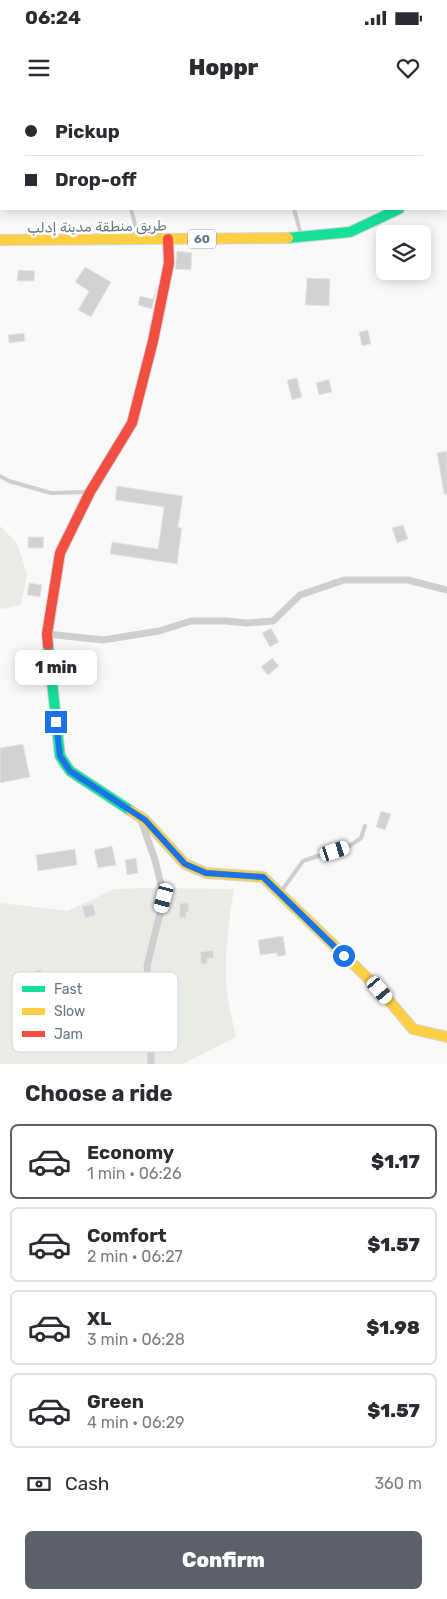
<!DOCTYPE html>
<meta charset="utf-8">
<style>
:root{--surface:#fff;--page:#f2f2f3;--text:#2b2b33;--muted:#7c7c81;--line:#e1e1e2;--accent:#5c6169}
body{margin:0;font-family:Rubik,Cairo,sans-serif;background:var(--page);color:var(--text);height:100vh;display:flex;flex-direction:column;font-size:19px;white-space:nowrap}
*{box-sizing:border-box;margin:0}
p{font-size:16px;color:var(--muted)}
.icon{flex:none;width:28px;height:28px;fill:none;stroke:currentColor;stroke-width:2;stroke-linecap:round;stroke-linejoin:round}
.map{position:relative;height:964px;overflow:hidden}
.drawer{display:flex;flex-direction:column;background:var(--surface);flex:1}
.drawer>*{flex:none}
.hud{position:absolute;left:0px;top:0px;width:448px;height:110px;box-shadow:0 2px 12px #0003;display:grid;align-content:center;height:110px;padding:0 25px;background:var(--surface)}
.fabs{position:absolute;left:376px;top:125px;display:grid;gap:10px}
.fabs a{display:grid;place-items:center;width:55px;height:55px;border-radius:8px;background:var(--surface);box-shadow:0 2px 12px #0003;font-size:25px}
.end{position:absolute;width:22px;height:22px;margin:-11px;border:6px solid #1a73e8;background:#fff;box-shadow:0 0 0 2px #fff}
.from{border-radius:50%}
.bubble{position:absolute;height:35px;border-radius:8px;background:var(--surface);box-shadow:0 2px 12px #0003;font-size:16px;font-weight:800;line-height:35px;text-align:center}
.car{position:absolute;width:15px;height:30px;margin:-15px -8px;border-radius:6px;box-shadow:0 0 4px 1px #0007;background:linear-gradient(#fff 24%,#345 0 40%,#fff 0 76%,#345 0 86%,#fff 0)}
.hud b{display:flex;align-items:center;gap:18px;height:48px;font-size:19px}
.hud b+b{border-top:1px solid var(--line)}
.hud i{width:12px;height:12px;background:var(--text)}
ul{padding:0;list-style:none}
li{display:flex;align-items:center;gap:15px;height:75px;margin:0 10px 8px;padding:0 15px;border:2px solid var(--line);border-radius:8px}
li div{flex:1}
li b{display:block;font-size:19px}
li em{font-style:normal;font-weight:800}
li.selected{border-color:var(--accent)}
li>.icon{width:45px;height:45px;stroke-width:1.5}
h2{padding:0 25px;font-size:22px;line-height:60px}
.pay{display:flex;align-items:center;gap:12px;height:55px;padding:0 25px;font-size:19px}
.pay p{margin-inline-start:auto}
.primary-button{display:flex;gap:10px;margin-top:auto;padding:10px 25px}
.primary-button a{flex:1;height:58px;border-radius:8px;background:var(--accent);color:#fff;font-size:20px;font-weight:800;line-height:58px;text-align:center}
.status{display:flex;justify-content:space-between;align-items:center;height:35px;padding:0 25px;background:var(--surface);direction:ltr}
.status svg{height:14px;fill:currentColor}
header{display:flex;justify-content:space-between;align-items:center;height:65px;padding:0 25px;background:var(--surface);font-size:22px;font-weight:800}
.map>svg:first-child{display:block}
</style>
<div class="status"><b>06:24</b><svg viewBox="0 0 49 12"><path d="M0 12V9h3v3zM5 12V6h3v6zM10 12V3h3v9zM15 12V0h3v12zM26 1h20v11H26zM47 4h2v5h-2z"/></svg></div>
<header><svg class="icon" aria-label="menu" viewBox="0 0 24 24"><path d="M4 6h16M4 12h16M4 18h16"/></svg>Hoppr<svg class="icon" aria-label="heart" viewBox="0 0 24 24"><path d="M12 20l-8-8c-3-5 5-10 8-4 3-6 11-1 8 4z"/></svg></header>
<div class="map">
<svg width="447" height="964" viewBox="0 0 447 964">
<rect width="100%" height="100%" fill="#f9f9f9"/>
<g fill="#e8ebe6">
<path d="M0,426L17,443L27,475L21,505L2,509L0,508Z"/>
<path d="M147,788L234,789C229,819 225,849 226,881C227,900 232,919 236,937L183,964H0V803L68,811L114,789Z"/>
</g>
<g fill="#d0d2d3" stroke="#e8e8e8">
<path d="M177,151L192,153L191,170L175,169Z"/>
<path d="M85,167L111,182L91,217L78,210L89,191L75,182Z"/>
<path d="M18,170L35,171L34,181H17Z"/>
<path d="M307,178L330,179L329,206L305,205Z"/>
<path d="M157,187L152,209L138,205L140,196L153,199Z"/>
<path d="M368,230L371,244L362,246L359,232Z"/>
<path d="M24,233L25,241L9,243L8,235Z"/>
<path d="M297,278L302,297L292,300L287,280Z"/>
<path d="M329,279L332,292L319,295L316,283Z"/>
<path d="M447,351V394H444L437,353Z"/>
<path d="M117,386L183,396L178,427L182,428L177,464L110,454L112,442L158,449L164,407L115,400Z"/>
<path d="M403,425L408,439L397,443L392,428Z"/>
<path d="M28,437H44L43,448H28Z"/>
<path d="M29,483L42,485L40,497L27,495Z"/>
<path d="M271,528L279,542L270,547L262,533Z"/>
<path d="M272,558L279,566L268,575L261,567Z"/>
<path d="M23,644L30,677L0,683V648Z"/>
<path d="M381,711L391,714L385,730L376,727Z"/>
<path d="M112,746L116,765L98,768L94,750Z"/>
<path d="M75,749L77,765L38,771L36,755Z"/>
<path d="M136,758L138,773L127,775L125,760Z"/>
<path d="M180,803H189V812H186V818H179Z"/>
<path d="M93,804L96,815L85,818L82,806Z"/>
<path d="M283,836L286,855L277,857V853L260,855L258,840Z"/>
<path d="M213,850L214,858L207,859V864H201L200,852Z"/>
<path d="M41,869L46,883L36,887L31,872Z"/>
</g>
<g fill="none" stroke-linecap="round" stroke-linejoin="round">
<defs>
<g id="fast">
<path d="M446,86H447"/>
<path d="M288,138L350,132L399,109"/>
<path d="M48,545L60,656L70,671L131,711"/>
</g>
<g id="slow">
<path d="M0,140L288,138"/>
<path d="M131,711L145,720L185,764L206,773L263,777L380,890L413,929L447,937"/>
</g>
<path id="jam" d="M48,545L47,534L60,453L90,392L132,323L153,241L169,163L168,139"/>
</defs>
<use href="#fast" stroke="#d5d6d7" stroke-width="12"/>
<use href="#slow" stroke="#d5d6d7" stroke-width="12"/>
<use href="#jam" stroke="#d5d6d7" stroke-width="12"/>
<g stroke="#cecfd0" stroke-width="4">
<path d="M101,0V1"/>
<path d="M265,0L266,1"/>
<path d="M131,109L135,124L131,138"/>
<path d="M294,109L301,135"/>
<path d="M0,376L9,381L51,393L88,392"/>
<path d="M280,793L303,761L351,745L361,738L365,726"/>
</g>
<g stroke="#cecfd0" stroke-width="7">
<path d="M47,534L103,540L159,531L191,521H226L247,523L273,521L300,495L344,480H408L447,490"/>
<path d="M140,717L155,760L164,797L147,866L150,902L151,964"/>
</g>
<use href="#fast" stroke="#16e098" stroke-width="10"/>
<use href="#slow" stroke="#ffcf43" stroke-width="10"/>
<use href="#jam" stroke="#f24e42" stroke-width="10"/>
</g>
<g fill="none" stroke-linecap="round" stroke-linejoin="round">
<path stroke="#1a73e8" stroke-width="6" d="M56,622L60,656L70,671L145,720L185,764L206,773L263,777L344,856"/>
</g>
<g text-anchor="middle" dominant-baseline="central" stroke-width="5" stroke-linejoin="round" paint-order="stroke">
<rect fill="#fff" stroke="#939fa8" stroke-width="1" x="188" y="129.5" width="28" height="19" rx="4"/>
<g font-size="12" font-weight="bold" fill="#657683">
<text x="202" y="139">60</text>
</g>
<g font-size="14" fill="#657683" stroke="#fff">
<text transform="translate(97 127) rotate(-1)">طريق منطقة مدينة إدلب</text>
</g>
</g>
<rect x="12" y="872" width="166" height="80" rx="8" fill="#fff" stroke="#d1d6da" stroke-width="1"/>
<rect x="22" y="886" width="23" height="6" fill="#16e098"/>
<rect x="22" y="908" width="23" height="7" fill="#ffcf43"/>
<rect x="22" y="931" width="23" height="6" fill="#f24e42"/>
<g font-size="14" fill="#657683">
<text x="54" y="894">Fast</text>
<text x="54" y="916">Slow</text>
<text x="54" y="939">Jam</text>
</g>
</svg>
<div class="fabs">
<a><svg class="icon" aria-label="layers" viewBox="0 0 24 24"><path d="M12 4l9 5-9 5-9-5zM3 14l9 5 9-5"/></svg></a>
</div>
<i class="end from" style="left:344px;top:856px"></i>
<i class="end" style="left:56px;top:622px"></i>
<div class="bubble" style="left:15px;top:550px;width:82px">1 min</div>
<i class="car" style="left:335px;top:751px;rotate:72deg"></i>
<i class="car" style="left:164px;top:798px;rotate:195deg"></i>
<i class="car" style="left:380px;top:890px;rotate:140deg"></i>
<div class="hud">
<b><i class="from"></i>Pickup</b>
<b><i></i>Drop-off</b>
</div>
</div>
<section class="drawer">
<h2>Choose a ride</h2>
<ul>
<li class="selected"><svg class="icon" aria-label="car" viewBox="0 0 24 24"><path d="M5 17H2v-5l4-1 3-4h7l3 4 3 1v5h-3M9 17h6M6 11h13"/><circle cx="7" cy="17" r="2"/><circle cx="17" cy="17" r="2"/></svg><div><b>Economy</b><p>1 min · 06:26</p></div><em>$1.17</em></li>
<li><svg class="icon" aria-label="car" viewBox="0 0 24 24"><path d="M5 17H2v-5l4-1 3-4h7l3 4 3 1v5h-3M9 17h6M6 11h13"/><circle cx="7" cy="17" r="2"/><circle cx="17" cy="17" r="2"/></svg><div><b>Comfort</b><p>2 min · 06:27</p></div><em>$1.57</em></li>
<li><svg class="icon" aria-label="car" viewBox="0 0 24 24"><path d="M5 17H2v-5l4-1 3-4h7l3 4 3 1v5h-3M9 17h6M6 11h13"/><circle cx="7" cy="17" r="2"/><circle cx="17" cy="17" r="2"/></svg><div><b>XL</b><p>3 min · 06:28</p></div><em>$1.98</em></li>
<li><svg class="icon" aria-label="car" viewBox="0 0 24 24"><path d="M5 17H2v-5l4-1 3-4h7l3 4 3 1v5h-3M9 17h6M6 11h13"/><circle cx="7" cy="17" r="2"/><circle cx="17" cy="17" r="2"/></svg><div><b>Green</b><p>4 min · 06:29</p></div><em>$1.57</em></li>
</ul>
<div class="pay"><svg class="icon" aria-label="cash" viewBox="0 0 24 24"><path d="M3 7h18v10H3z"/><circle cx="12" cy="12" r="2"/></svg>Cash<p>360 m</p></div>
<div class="primary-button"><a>Confirm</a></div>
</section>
